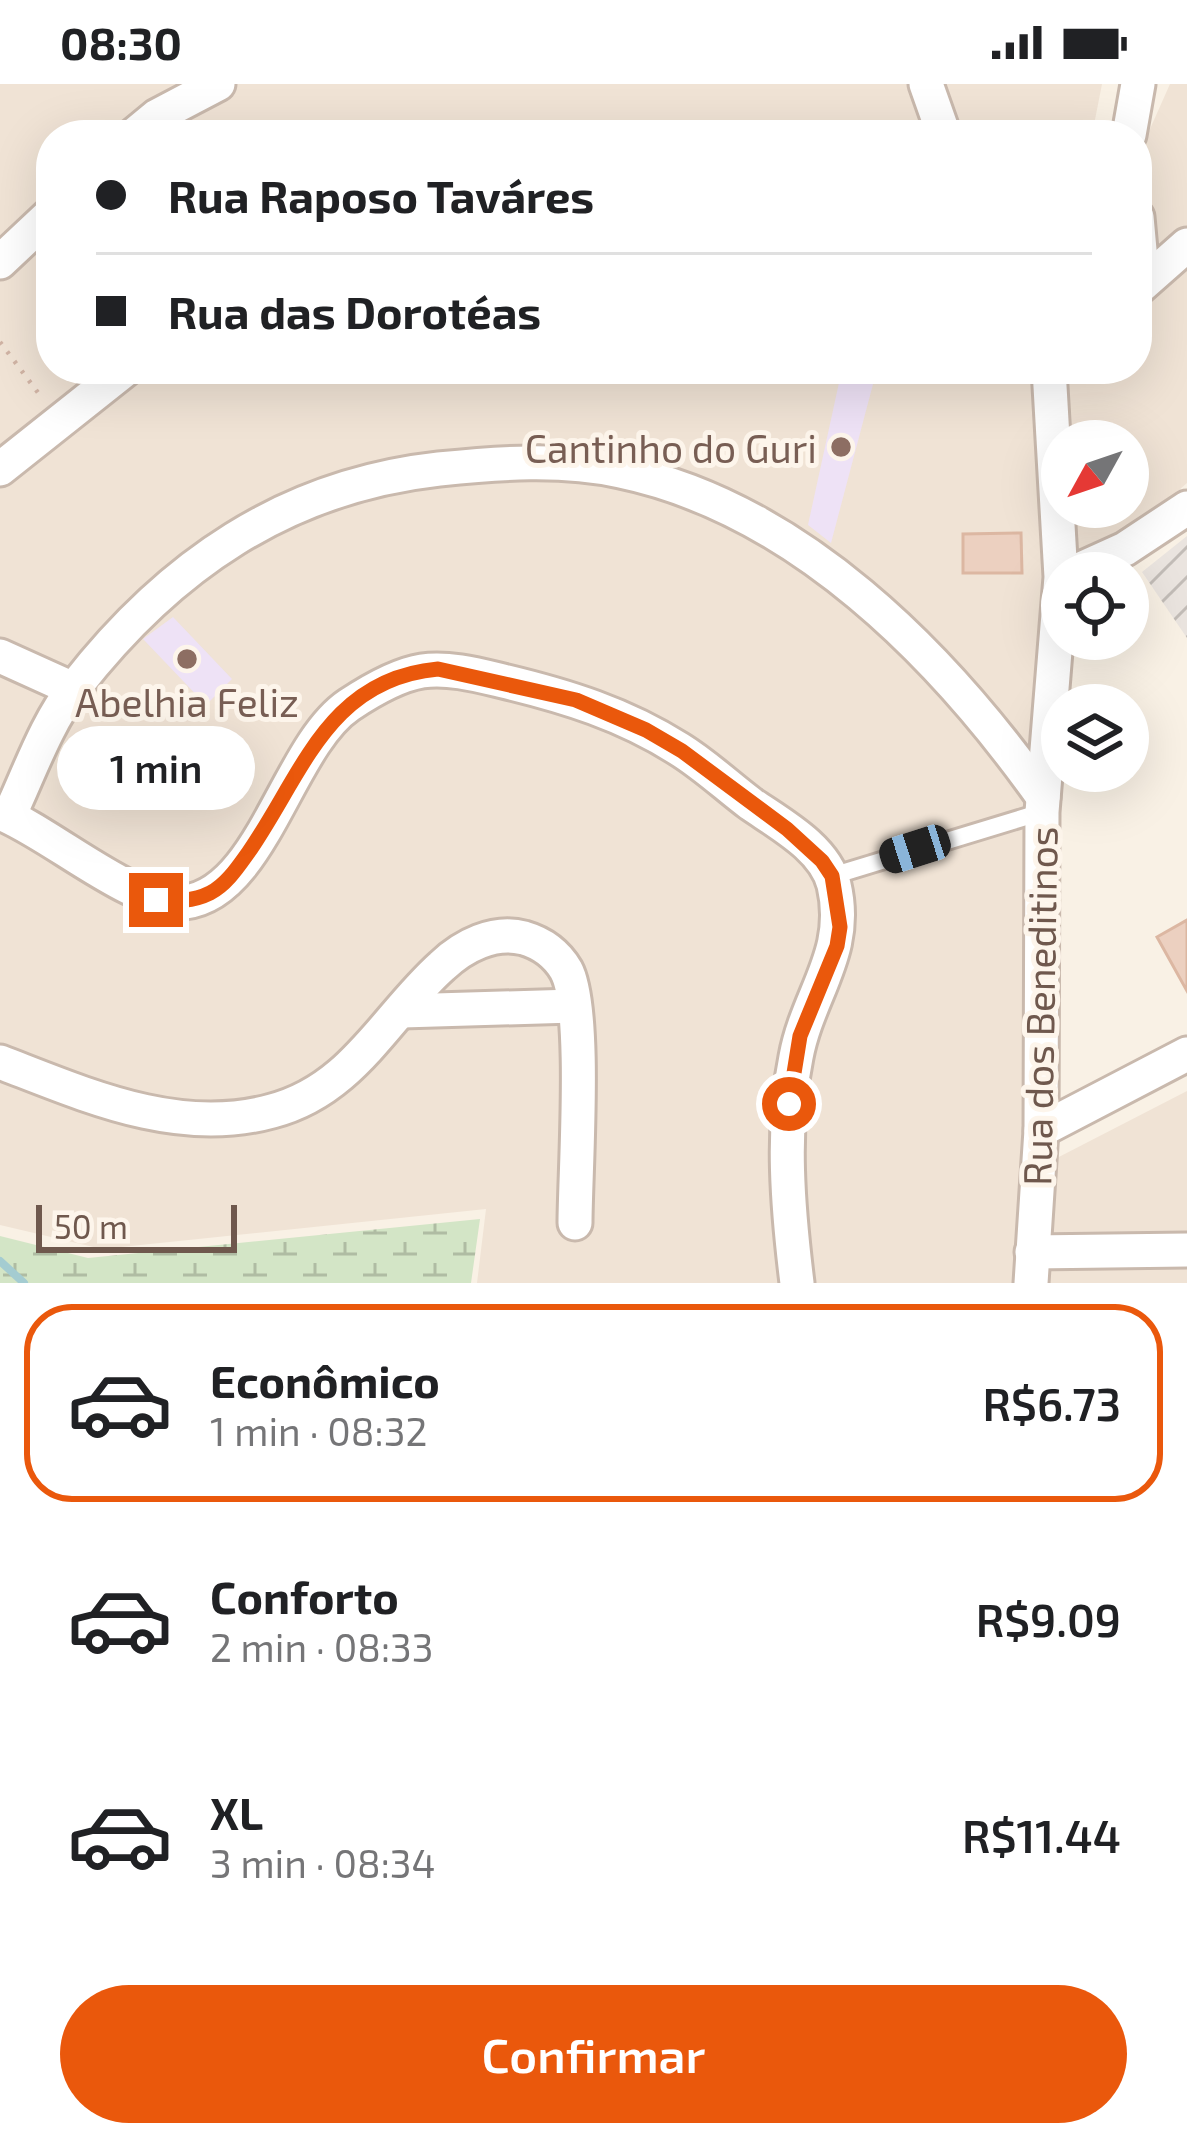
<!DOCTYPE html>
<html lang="pt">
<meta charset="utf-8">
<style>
:root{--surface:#fff;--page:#f2f2f2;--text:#202124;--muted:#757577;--line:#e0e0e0;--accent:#ea580c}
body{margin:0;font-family:"Exo 2",sans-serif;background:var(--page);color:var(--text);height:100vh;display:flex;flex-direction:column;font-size:45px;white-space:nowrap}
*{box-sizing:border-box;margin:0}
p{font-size:39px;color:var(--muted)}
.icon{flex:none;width:66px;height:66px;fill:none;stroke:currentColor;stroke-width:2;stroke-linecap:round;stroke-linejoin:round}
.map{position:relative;height:1199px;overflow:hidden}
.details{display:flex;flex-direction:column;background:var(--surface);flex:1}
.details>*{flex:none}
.hud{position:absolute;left:36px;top:36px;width:1116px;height:264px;border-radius:48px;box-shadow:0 12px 48px #0002;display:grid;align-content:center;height:264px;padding:0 60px;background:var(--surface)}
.needle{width:78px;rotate:230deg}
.tools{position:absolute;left:1041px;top:336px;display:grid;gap:24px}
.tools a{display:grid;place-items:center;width:108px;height:108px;border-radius:50%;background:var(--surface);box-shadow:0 12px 48px #0002;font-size:60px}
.scale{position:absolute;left:36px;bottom:30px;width:201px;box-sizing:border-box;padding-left:12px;border:6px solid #6f584d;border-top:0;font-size:33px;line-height:42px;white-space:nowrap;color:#6f584d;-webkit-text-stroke:9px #fdf5eb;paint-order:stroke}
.end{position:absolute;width:54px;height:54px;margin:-27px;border:15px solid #ea580c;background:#fff;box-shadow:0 0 0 6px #fff}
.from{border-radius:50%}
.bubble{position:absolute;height:84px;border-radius:42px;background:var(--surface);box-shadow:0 12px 48px #0002;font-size:39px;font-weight:600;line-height:84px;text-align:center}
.car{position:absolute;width:36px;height:72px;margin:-36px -18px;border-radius:15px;box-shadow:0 0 9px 3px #0007;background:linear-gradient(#222 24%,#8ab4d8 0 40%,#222 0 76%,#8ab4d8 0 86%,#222 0)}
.hud b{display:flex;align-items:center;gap:42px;height:114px;font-size:45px}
.hud b+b{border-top:3px solid var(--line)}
.hud i{width:30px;height:30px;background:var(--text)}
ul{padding:21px 0 0;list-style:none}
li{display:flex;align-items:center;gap:36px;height:198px;margin:0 24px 18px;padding:0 36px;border:6px solid transparent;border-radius:48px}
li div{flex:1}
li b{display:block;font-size:45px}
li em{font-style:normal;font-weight:600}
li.on{border-color:var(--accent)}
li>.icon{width:108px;height:108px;stroke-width:1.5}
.primary-button{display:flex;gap:24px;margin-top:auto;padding:24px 60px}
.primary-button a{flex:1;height:138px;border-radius:72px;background:var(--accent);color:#fff;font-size:48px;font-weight:600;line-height:138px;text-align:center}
.status{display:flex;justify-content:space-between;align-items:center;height:84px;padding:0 60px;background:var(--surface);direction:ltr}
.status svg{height:33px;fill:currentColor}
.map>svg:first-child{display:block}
</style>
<div class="status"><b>08:30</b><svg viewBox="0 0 49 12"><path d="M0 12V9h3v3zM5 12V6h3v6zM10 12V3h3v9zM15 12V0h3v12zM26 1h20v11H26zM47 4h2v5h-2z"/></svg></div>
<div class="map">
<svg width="1187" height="1199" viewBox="0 0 1187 1199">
<defs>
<pattern id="industrial-furrows" width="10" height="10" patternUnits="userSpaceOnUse" patternTransform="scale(3)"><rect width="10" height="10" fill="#eae4df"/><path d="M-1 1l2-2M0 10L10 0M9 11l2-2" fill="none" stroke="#c2bcb7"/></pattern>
<pattern id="wetland-marsh" width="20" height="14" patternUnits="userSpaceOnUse" patternTransform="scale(3)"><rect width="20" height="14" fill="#d3e5c6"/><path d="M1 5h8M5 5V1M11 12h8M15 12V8" fill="none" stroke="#afbca3"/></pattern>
</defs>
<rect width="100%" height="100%" fill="#f9f1e5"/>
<path fill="#f0e3d5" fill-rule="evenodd" d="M0,0H1102L1092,51H51V285H1137V217L1164,199L1142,63L1170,0H1187V399L1041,527L1020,1093L1187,1007V1199H477L486,1125L102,1165L0,1141ZM1062,357H1128V423H1062Z"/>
<path fill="url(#industrial-furrows)" d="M1187,452V554L1142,488Z"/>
<g fill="#eee2f6">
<path d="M842,285H877L831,459L808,441Z"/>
<path d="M173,533L232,595L206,621L143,555Z"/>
</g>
<path fill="url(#wetland-marsh)" d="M480,1135L471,1199H0V1152L88,1174Z"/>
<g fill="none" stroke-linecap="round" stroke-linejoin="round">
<path stroke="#a4ccd1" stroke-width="8" d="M0,1177L24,1199"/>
</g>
<g fill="#ecd0c0" stroke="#dcb7a2" stroke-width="3">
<path d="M1021,449L1022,489H963V450Z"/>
<path d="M1187,836V907L1157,853Z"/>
</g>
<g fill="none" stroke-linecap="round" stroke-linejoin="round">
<defs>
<path id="service" d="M832,792L1042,728"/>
<g id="minor">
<path d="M926,0L944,51"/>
<path d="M134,51L157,32L218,0"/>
<path d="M1129,51L1138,0"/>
<path d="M1137,133L1143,199"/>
<path d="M0,178L51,130"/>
<path d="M1137,205L1187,161"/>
<path d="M0,385L126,285"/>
<path d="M1072,489L1125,465L1187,424"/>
<path d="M0,572L73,605"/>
<path d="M0,729C50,748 135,824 185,818C262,809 288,662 349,621C370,607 397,591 422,587C448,583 478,591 503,597C566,612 624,630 679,665C705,681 727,702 751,720C780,740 825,764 834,801C850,869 808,909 796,973C781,1046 788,1126 797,1199"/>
<path d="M9,732C29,690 46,639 75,603C169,482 285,402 439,385C499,379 561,374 620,387C798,424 942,571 1043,713"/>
<path d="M402,927L574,922"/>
<path d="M0,978C86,1011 178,1053 272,1027C353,1006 385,933 442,882C463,862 494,846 524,854C541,859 556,869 566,886C587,924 575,1088 575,1139"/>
<path d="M1041,1046L1187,970"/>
<path d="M1032,1168L1187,1166"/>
<path d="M1031,1199L1041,1046L1042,728L1061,493L1049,285"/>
</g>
</defs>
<use href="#service" stroke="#c9b9ad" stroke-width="22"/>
<use href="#minor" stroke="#c9b9ad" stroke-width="39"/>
<path stroke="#d0b3a4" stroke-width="4.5" stroke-dasharray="3 9" stroke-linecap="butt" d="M0,258L42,314"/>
<use href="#service" stroke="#fff" stroke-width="16"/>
<use href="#minor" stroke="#fff" stroke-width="33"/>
</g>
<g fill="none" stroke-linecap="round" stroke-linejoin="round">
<path stroke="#ea580c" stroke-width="15" d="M156,816C176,817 192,818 210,809C226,801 238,783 248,769C302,692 327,595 438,585L576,616L646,646L682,667L787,745L822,777L832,792L840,843L837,862L800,952L789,1020"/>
</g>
<g fill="#8d6e63" stroke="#fdf5eb" stroke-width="4.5">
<circle cx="841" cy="363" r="12"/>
<circle cx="187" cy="575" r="12"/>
</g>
<g text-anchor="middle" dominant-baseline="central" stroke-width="10" stroke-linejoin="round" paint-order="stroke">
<g font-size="39" fill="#785e54" stroke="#fdf5eb" text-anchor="end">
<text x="817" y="363">Cantinho do Guri</text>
<text x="187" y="617" text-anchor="middle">Abelhia Feliz</text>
</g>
<g font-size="39" fill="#6f584d" stroke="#fdf5eb">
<text transform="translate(1039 922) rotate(-89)">Rua dos Beneditinos</text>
</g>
</g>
</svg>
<div class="tools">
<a><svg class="needle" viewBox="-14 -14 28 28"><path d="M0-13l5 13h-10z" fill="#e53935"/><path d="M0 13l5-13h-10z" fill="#757577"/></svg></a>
<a><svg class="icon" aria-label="locate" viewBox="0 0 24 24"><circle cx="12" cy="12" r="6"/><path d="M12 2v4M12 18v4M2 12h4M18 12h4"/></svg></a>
<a><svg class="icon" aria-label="layers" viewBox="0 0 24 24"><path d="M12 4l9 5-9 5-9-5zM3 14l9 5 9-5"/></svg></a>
</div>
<div class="scale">50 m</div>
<i class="end from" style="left:789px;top:1020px"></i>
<i class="end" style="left:156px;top:816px"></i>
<div class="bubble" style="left:57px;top:642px;width:198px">1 min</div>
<i class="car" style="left:915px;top:765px;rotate:252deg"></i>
<div class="hud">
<b><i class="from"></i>Rua Raposo Taváres</b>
<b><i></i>Rua das Dorotéas</b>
</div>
</div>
<section class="details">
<ul>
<li class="on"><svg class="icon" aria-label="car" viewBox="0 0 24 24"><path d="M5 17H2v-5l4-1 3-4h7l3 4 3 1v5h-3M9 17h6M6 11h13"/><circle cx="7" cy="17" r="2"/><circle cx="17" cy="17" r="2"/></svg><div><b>Econômico</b><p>1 min · 08:32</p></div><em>R$6.73</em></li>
<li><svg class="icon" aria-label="car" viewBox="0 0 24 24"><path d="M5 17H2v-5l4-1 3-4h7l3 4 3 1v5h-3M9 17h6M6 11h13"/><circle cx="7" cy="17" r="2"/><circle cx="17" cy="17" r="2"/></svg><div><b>Conforto</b><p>2 min · 08:33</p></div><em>R$9.09</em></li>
<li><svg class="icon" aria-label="car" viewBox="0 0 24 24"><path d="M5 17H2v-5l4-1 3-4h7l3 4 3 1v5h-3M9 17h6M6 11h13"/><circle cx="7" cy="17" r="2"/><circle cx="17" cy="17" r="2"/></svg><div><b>XL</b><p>3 min · 08:34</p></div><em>R$11.44</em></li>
</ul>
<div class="primary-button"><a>Confirmar</a></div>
</section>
